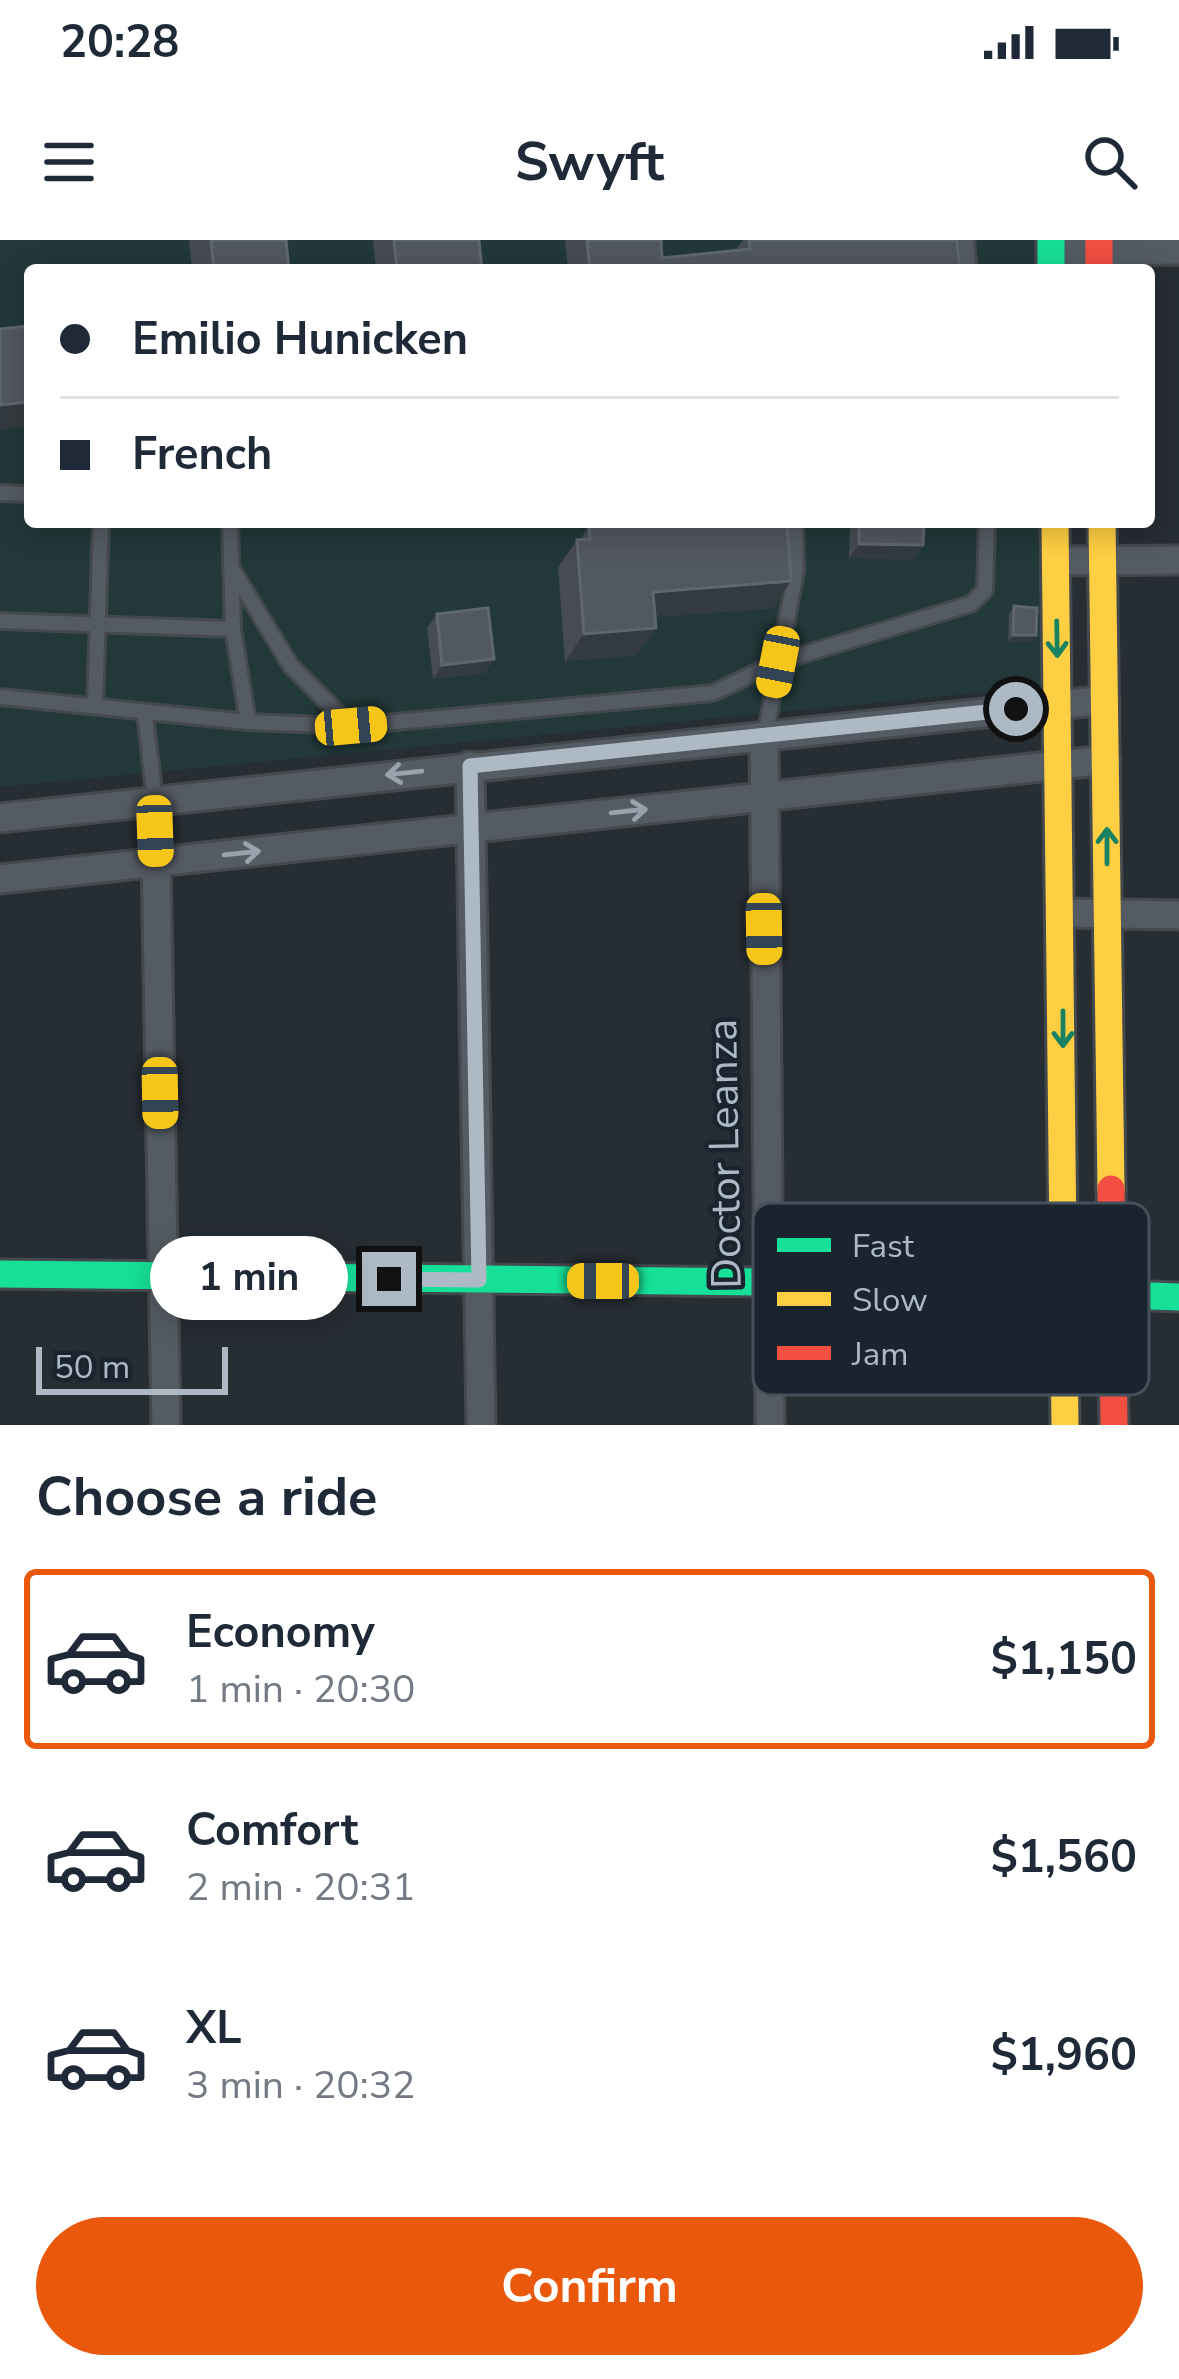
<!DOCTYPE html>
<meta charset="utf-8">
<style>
:root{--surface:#fff;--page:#f2f2f3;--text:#1f2937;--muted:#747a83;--line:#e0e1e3;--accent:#ea580c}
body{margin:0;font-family:"Nunito Sans",sans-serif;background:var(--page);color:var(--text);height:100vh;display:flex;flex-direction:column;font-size:45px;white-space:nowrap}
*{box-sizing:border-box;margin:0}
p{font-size:39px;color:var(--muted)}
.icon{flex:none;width:66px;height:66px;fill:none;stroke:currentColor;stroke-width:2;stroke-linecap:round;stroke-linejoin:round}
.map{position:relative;height:1185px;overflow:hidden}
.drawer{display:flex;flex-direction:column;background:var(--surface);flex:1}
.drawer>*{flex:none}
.top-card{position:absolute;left:24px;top:24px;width:1131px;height:264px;border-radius:12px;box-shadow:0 6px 30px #0003;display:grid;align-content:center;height:264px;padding:0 36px;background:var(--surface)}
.scale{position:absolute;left:36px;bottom:30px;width:192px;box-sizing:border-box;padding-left:12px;border:6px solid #adbac6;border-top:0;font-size:33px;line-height:42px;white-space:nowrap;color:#adbac6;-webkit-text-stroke:9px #19242e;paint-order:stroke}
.end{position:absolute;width:54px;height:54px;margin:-27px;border:15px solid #adbac6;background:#111;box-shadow:0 0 0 6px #111}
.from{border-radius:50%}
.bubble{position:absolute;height:84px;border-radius:42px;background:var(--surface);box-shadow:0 6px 30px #0003;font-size:39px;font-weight:700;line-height:84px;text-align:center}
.car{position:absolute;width:36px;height:72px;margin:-36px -18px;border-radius:15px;box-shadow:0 0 9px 3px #0007;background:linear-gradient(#f5c518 24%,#345 0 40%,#f5c518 0 76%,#345 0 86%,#f5c518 0)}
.top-card b{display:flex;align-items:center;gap:42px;height:114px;font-size:45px}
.top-card b+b{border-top:3px solid var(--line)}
.top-card i{width:30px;height:30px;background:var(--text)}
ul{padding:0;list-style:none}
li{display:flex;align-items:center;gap:36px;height:180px;margin:0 24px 18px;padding:0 12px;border:6px solid transparent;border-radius:12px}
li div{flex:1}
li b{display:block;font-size:45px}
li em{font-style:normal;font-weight:700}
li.on{border-color:var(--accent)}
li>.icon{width:108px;height:108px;stroke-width:1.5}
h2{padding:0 36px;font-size:54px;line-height:144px}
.primary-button{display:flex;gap:24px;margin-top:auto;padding:24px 36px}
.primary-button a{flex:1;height:138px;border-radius:72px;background:var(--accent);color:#fff;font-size:48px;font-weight:700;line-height:138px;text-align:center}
.status{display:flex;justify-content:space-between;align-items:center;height:84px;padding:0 60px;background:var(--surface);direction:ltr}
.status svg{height:33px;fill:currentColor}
header{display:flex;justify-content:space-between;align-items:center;height:156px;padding:0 36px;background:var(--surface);font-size:54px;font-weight:700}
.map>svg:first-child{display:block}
</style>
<div class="status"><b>20:28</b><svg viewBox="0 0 49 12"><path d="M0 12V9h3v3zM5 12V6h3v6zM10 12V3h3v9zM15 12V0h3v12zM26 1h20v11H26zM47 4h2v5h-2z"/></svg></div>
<header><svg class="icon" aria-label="menu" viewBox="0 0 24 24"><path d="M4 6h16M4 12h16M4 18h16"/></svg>Swyft<svg class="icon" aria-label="search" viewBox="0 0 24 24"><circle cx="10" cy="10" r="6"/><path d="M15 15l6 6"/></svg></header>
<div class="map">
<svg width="1179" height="1185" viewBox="0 0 1179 1185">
<rect width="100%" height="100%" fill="#262d33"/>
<path fill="#223839" d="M0,0H1044V30H30V282H1048L1050,446L0,547Z"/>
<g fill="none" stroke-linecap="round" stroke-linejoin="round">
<defs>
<g id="lane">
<path d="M966,0L969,30"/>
<path d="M0,253L30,254"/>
<path d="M232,329L291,426L351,486"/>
<path d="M0,381L233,389"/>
<path d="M0,457L248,482L233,389L230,282"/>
<path d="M95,464L101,282"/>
<path d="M145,474L155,560"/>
<path d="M248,482L351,486L713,453L778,422L971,364L985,350L987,282"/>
<path d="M765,496L796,331L795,282"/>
</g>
<g id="street">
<path d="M1051,11L1179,10"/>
<path d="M1055,321L1179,320"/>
<path d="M764,498L770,1185"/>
<path d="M470,526L481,1185"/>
<path d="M155,560L166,1185"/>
<path d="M0,578L1105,460"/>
<path d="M0,639L1106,520"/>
<path d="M1062,673L1179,675"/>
</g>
<g id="fast">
<path d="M1051,0V30"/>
<path d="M0,1034L769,1042L1179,1057"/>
</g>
<g id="slow">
<path d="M1055,282L1065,1185"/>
<path d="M1102,282L1111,949"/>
</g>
<g id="jam">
<path d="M1099,0V30"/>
<path d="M1111,949L1114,1185"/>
</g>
</defs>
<use href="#lane" stroke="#44494e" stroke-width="20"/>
<use href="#street" stroke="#44494e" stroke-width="33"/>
<use href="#fast" stroke="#44494e" stroke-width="33"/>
<use href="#slow" stroke="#44494e" stroke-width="33"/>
<use href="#jam" stroke="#44494e" stroke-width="33"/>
<use href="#lane" stroke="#545b62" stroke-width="14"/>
<use href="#street" stroke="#545b62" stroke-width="27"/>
<use href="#fast" stroke="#16e098" stroke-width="27"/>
<use href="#slow" stroke="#ffcf43" stroke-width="27"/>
<use href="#jam" stroke="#f24e42" stroke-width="27"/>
</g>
<g fill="#464c52">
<path d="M189,0H286L289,30H192Z"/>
<path d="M373,0H479L482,30H376Z"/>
<path d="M565,0H661L662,18L736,10L743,0H957L960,30H568Z"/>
<path d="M626,282H660V286L788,293L791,341L773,368L655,377L656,388L637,415L565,421L558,327L577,300H580L589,286Z"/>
<path d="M850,282H924L923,305L914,320L849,318Z"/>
<path d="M1014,366L1031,402H1008L1009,374Z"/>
<path d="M437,374L494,419L484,433L433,439L427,388Z"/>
</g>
<g fill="#343b40">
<path d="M30,162V187L0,190V165Z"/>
<path d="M859,304L923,305L914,320L849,318Z"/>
<path d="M791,341L773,368L634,379L653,352Z"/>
<path d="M656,388L637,415L565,421L584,394Z"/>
<path d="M1013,395H1036L1031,402H1008Z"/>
<path d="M494,419L484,433L433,439L442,425Z"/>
</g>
<g fill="#51585e" stroke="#5f676e" stroke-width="3">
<path d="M211,0H286L289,30H214Z"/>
<path d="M394,0H479L482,30H397Z"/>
<path d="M587,0H661L662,18L750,9L749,0H957L960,30H590Z"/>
<path d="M30,86V162L0,165V89Z"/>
<path d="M639,282H660V286L707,282H787L791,341L653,352L656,388L584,394L577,300L590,299L589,286Z"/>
<path d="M859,282H924L923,305L859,304Z"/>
<path d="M1014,366L1037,368L1036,395H1013Z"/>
<path d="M488,368L494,419L442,425L437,374Z"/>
</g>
<defs><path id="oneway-shaft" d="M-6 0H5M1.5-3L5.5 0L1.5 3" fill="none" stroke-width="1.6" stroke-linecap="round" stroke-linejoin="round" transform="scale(3)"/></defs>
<g stroke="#188263">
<use href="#oneway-shaft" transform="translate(1057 399) rotate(89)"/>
<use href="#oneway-shaft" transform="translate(1107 606) rotate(-90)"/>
<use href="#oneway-shaft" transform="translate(1063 789) rotate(90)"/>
</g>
<g stroke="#97a2ad">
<use href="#oneway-shaft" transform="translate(404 533) rotate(174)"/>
<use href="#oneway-shaft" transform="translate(629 571) rotate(-6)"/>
<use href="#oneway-shaft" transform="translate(242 613) rotate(-6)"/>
</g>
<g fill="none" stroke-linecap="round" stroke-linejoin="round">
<path stroke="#adbac6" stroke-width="15" d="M389,1039L479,1040L470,526L1016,469"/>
</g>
<g text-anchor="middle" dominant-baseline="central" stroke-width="9" stroke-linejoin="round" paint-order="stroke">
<g font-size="42" fill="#adbac6" stroke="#19242e">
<text transform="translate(725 914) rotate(-91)">Doctor Leanza</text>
</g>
</g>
<rect x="753" y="963" width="396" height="192" rx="18" fill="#19242e" stroke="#45515c" stroke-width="3"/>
<rect x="777" y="998" width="54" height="14" fill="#16e098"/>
<rect x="777" y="1052" width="54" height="14" fill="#ffcf43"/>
<rect x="777" y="1106" width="54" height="14" fill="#f24e42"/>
<g font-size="33" fill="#adbac6">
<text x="852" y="1017">Fast</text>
<text x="852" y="1071">Slow</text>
<text x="852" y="1125">Jam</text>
</g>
</svg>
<div class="scale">50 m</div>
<i class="end from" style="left:1016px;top:469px"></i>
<i class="end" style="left:389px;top:1039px"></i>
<div class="bubble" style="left:150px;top:996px;width:198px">1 min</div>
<i class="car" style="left:778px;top:422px;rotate:191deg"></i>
<i class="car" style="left:351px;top:486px;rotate:85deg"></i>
<i class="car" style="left:155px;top:591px;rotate:178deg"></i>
<i class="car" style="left:764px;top:689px;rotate:179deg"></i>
<i class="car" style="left:160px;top:853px;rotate:179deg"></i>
<i class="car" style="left:603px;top:1041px;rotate:270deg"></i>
<div class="top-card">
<b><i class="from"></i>Emilio Hunicken</b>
<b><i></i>French</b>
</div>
</div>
<section class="drawer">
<h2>Choose a ride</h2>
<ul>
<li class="on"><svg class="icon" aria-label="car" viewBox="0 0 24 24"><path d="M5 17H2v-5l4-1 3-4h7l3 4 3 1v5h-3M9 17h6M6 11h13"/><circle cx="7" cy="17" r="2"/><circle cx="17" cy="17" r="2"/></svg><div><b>Economy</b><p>1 min · 20:30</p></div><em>$1,150</em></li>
<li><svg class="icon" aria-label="car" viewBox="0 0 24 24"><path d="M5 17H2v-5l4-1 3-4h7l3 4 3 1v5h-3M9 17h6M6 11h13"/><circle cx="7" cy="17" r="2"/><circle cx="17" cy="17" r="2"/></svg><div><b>Comfort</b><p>2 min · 20:31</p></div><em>$1,560</em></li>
<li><svg class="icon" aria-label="car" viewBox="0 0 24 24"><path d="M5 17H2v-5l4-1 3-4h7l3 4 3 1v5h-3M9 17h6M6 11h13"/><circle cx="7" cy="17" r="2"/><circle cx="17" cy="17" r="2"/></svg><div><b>XL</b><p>3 min · 20:32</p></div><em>$1,960</em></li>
</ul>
<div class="primary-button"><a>Confirm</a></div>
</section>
